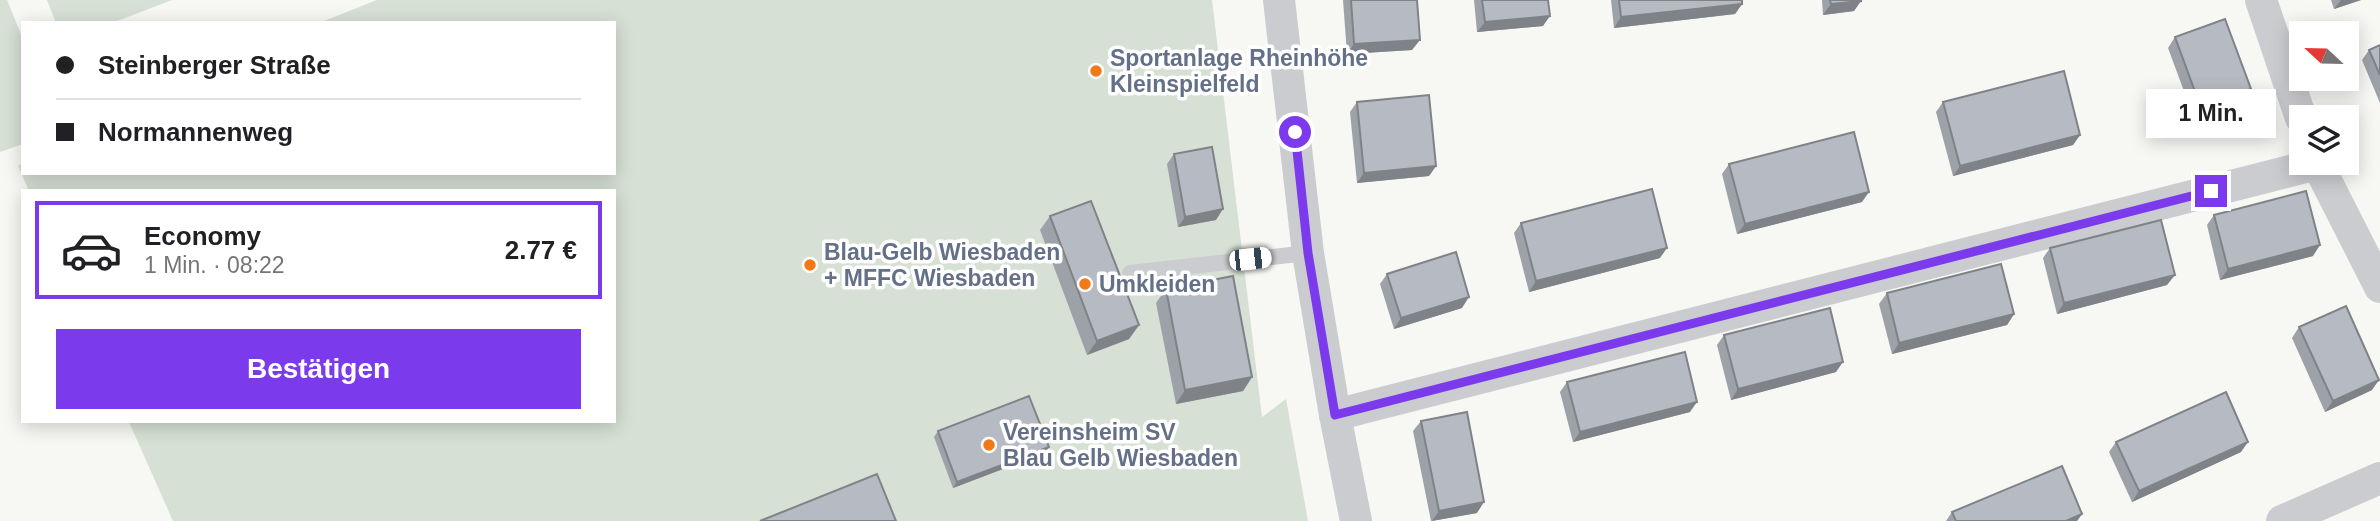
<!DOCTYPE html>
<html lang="de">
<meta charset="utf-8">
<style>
:root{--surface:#fff;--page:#f2f2f2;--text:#202124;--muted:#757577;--line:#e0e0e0;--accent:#7c3aed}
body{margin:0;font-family:Arial,sans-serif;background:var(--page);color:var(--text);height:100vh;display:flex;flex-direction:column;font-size:26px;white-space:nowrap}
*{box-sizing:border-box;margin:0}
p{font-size:23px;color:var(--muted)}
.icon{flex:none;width:38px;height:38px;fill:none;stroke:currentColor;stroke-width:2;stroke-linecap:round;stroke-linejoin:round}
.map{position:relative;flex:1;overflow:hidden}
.side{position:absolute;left:21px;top:189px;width:595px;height:234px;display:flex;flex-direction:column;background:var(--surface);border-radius:0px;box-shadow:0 4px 18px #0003}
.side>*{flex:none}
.guide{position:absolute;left:21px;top:21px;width:595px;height:154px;border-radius:0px;box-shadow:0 4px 18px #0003;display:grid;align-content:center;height:154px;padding:0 35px;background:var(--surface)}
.needle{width:46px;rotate:292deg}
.controls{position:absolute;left:2289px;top:21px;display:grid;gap:14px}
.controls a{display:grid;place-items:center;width:70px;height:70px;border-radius:0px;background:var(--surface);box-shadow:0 4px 18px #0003;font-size:35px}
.end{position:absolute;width:32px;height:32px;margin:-16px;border:9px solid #7c3aed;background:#fff;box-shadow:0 0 0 4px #fff}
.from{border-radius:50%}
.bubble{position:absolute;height:49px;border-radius:0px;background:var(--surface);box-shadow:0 4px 18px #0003;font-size:23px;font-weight:700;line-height:49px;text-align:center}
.car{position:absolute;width:21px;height:42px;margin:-21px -10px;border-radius:9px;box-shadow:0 0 5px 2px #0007;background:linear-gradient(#fff 24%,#345 0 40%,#fff 0 76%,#345 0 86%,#fff 0)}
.guide b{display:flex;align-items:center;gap:24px;height:66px;font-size:26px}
.guide b+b{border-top:2px solid var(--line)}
.guide i{width:18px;height:18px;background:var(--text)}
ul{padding:12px 0 0;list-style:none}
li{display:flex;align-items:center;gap:21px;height:98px;margin:0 14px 10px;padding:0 21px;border:4px solid transparent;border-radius:0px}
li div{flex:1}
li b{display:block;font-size:26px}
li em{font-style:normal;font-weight:700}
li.active{border-color:var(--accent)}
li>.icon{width:63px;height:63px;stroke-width:1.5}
.primary-button{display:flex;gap:14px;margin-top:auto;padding:14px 35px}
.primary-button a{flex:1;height:80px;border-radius:0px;background:var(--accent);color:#fff;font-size:28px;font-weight:700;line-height:80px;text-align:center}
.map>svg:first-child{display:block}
</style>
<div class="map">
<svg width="2380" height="521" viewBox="0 0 2380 521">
<rect width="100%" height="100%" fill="#f7f7f4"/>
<g fill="#d6e0d4">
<path d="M0,0H7L23,39V144L0,152Z"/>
<path d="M47,0H172L112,23H56Z"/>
<path d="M377,0H1212L1262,417L1286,399L1308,521H173L129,422H614V191H29L18,166L23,163V173H614V23H319Z"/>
</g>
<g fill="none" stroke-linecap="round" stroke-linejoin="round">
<path stroke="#caccd0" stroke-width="16" d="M1130,273L1308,253"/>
<g stroke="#caccd0" stroke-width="32">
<path d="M1279,0L1308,253L1335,415L1356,521"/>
<path d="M2261,0L2301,118"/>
<path d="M2317,163L2380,287"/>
<path d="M1335,415L2317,164"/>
<path d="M2282,521L2380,478"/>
</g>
</g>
<g fill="#9da1a8">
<path d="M1343,0H1417L1412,50L1347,54Z"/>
<path d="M1474,0H1548L1543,26L1477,32Z"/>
<path d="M1611,0H1742V4L1735,14L1614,28Z"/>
<path d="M1822,0H1861L1854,11L1823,15Z"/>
<path d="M2331,0H2361L2334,9Z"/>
<path d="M2175,37L2244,99L2194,118L2168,48Z"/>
<path d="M2380,45V103L2362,60L2369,50Z"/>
<path d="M1357,102L1436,166L1429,176L1357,183L1350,112Z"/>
<path d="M1943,102L2080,135L2073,145L1953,176L1936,112Z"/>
<path d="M1174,154L1216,220L1178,227L1167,164Z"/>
<path d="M1729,164L1862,202L1737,234L1722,174Z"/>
<path d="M2214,215L2313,256L2220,280L2207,225Z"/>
<path d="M1050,216L1139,325L1129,339L1087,355L1040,230Z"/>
<path d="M1521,223L1660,258L1529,292L1514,233Z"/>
<path d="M2050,248L2167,285L2057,314L2043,258Z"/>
<path d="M1387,274L1462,308L1394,329L1380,284Z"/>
<path d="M1166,289L1252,377L1243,391L1176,404L1156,303Z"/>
<path d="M1887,293L2014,314L2007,325L1892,354L1879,304Z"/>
<path d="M2299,327L2372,390L2325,412L2292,338Z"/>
<path d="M1724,335L1836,372L1731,400L1717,345Z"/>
<path d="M1567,382L1690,412L1573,442L1560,392Z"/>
<path d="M1421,421L1477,513L1431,521L1413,431Z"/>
<path d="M938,431L1049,447L1045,453L953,488L934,437Z"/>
<path d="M2116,442L2241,452L2132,502L2109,452Z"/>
<path d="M1952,512L2082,514L2077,521H1946Z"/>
</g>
<g fill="#7f8388">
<path d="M2341,0H2361L2334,9Z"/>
<path d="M1861,1L1854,11L1823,15L1831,4Z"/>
<path d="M1742,4L1735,14L1614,28L1621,17Z"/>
<path d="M1550,16L1543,26L1477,32L1485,22Z"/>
<path d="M1420,40L1412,50L1347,54L1354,44Z"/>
<path d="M2251,89L2244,99L2194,118L2201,108Z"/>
<path d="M2080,135L2073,145L1953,176L1960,166Z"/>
<path d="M1436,166L1429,176L1357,183L1364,173Z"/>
<path d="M1869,192L1862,202L1737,234L1745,224Z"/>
<path d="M1223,209L1216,220L1178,227L1185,217Z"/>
<path d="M2320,245L2313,256L2220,280L2228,269Z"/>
<path d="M1667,248L1660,258L1529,292L1536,281Z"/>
<path d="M2175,275L2167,285L2057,314L2064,303Z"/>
<path d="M1469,297L1462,308L1394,329L1401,318Z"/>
<path d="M2014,314L2007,325L1892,354L1899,343Z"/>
<path d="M1139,325L1129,339L1087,355L1097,341Z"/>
<path d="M1843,362L1836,372L1731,400L1738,389Z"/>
<path d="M1252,377L1243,391L1176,404L1185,390Z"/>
<path d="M2379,380L2372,390L2325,412L2333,401Z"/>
<path d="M1697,402L1690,412L1573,442L1580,432Z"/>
<path d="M2248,442L2241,452L2132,502L2139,491Z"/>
<path d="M1049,447L1045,453L953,488L957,482Z"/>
<path d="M1484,502L1477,513L1432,521L1439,511Z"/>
<path d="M2082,514L2077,521H2066Z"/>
</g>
<g fill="#b6bbc3" stroke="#7f8388" stroke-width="2">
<path d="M1351,0H1417L1420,40L1354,44Z"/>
<path d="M1482,0H1548L1550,16L1485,22Z"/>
<path d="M1619,0H1742V4L1621,17Z"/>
<path d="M1830,0H1861V1L1831,4Z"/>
<path d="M2225,19L2251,89L2201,108L2175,37Z"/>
<path d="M2380,45V75L2369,50Z"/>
<path d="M2064,71L2080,135L1960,166L1943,102Z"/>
<path d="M1429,95L1436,166L1364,173L1357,102Z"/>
<path d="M1854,132L1869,192L1745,224L1729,164Z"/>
<path d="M1212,147L1223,209L1185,217L1174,154Z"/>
<path d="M1652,189L1667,248L1536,281L1521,223Z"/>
<path d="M2306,191L2320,245L2228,269L2214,215Z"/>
<path d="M1091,201L1139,325L1097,341L1050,216Z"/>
<path d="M2161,220L2175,275L2064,303L2050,248Z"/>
<path d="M1456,252L1469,297L1401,318L1387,274Z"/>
<path d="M2001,264L2014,314L1899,343L1887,293Z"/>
<path d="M1233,276L1252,377L1185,390L1166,289Z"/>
<path d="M2346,306L2379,380L2333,401L2299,327Z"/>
<path d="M1830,308L1843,362L1738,389L1724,335Z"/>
<path d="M1685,352L1697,402L1580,432L1567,382Z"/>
<path d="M2226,392L2248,442L2139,491L2116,442Z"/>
<path d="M1029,396L1049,447L957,482L938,431Z"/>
<path d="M1467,412L1484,502L1439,511L1421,421Z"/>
<path d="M2062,466L2082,514L2066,521H1956L1952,512Z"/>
<path d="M877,474L896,521H760Z"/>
</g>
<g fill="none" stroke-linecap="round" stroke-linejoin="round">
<path stroke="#7c3aed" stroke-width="9" d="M1295,132L1308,253L1335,415L2211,191"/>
</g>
<g fill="#f37918" stroke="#fff" stroke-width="2.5">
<circle cx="1096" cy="71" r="7"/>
<circle cx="810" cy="265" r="7"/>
<circle cx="1085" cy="284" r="7"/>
<circle cx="989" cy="445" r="7"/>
</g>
<g text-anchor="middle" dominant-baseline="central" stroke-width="7" stroke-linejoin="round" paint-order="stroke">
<g font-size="23" font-weight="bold" fill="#637088" stroke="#fff" text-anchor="start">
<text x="1110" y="58">Sportanlage Rheinhöhe<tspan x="1110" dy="26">Kleinspielfeld</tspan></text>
<text x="824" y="252">Blau-Gelb Wiesbaden<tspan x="824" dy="26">+ MFFC Wiesbaden</tspan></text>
<text x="1099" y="284">Umkleiden</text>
<text x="1003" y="432">Vereinsheim SV<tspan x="1003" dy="26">Blau Gelb Wiesbaden</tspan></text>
</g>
</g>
</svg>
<div class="controls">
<a><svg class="needle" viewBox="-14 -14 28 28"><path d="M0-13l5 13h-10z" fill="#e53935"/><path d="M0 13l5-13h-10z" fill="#757577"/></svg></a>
<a><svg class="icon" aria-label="layers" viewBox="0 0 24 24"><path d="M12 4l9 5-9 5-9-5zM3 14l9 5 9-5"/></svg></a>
</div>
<i class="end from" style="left:1295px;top:132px"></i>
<i class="end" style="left:2211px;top:191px"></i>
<div class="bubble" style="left:2146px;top:89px;width:130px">1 Min.</div>
<i class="car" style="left:1250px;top:259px;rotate:84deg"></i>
<div class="guide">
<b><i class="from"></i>Steinberger Straße</b>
<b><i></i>Normannenweg</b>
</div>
<section class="side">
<ul>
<li class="active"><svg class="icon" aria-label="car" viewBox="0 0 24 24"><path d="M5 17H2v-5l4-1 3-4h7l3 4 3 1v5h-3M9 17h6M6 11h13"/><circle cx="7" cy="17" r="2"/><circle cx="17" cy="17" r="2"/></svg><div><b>Economy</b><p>1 Min. · 08:22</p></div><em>2.77 €</em></li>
</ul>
<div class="primary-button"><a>Bestätigen</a></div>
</section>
</div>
